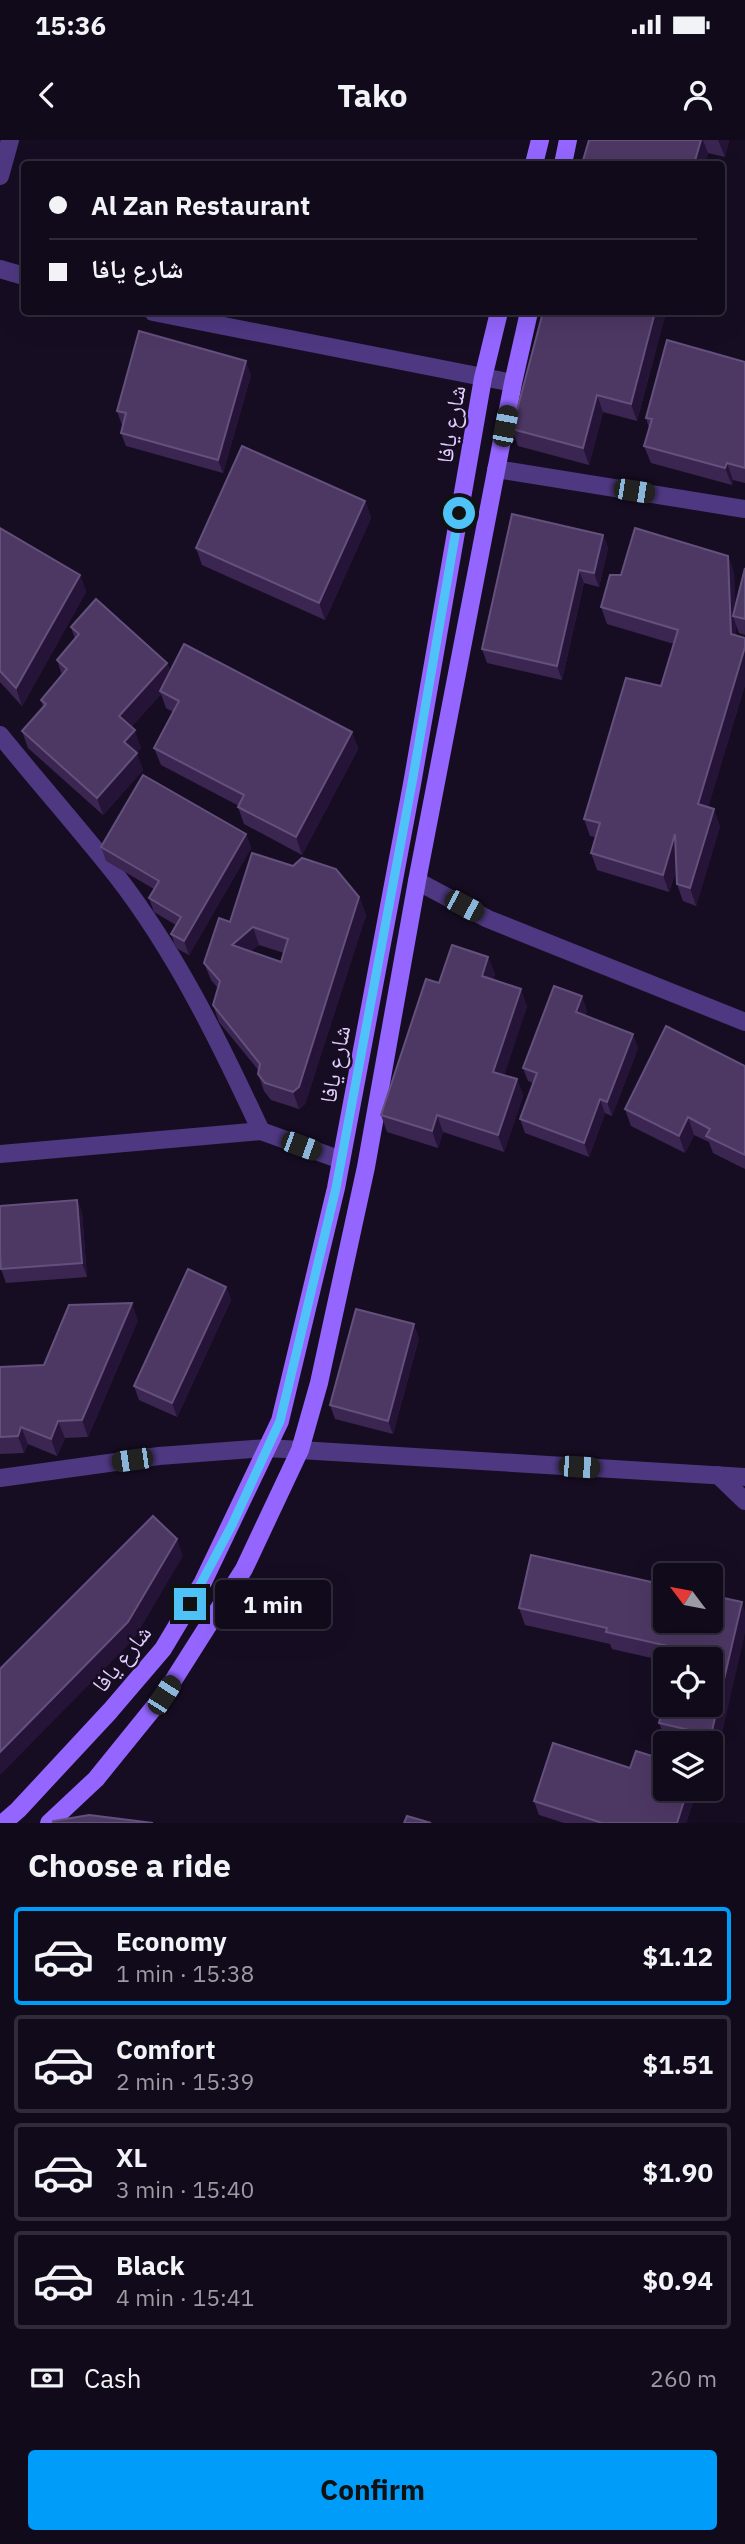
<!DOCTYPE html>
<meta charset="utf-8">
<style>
:root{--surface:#110a1a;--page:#1a1323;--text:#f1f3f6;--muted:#9c9aa2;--line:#302b39;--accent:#009cfa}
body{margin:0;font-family:"IBM Plex Sans","Noto Naskh Arabic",sans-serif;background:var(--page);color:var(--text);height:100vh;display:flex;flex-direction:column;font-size:26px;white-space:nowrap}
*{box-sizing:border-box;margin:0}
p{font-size:23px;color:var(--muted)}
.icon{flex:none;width:38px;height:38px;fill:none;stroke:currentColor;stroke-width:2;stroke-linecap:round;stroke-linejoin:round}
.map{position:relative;height:1683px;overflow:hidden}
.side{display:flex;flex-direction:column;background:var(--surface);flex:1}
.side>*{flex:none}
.banner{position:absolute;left:21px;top:21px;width:704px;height:154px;border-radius:7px;box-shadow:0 7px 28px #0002,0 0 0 2px var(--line);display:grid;align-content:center;height:154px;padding:0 28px;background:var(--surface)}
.needle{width:46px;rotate:302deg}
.controls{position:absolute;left:653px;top:1423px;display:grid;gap:14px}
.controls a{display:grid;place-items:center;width:70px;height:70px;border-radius:7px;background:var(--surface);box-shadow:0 7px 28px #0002,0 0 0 2px var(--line);font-size:35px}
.end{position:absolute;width:32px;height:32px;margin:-16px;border:9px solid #4fc3f7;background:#111;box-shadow:0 0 0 4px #111}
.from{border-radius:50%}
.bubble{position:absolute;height:49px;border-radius:7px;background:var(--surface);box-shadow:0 7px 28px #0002,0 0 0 2px var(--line);font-size:23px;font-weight:700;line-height:49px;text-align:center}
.car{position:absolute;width:21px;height:42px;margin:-21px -10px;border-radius:9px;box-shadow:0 0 5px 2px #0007;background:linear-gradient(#222 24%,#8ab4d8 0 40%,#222 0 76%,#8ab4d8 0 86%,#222 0)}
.banner b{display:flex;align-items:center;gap:24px;height:66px;font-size:26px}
.banner b+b{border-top:2px solid var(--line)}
.banner i{width:18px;height:18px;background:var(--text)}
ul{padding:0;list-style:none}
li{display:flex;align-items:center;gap:21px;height:98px;margin:0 14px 10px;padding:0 14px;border:4px solid var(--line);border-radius:7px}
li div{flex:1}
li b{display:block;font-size:26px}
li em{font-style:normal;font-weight:700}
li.selected{border-color:var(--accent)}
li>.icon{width:63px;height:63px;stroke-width:1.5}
h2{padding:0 28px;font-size:32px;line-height:84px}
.pay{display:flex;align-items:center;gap:18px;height:77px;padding:0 28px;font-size:26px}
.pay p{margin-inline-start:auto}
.action{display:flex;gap:14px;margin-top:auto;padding:14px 28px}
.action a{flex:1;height:80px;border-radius:7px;background:var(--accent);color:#111;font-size:28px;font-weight:700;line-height:80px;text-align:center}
.status{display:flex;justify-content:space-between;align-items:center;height:49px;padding:0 35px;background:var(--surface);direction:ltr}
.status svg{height:19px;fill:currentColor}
header{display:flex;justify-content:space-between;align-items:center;height:91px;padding:0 28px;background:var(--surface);font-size:32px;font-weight:700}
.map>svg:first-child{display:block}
</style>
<div class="status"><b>15:36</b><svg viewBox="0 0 49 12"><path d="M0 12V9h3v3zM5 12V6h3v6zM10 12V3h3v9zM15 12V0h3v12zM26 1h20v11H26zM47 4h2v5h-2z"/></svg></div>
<header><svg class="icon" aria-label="back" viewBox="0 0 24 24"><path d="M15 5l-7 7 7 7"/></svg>Tako<svg class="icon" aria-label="person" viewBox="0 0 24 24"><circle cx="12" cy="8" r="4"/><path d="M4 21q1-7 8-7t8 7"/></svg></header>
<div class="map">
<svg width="745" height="1683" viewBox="0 0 745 1683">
<rect width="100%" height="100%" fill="#170d23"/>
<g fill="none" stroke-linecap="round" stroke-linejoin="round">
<g stroke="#4f3882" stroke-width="18">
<path d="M0,36L10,0"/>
<path d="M0,129L24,136"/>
<path d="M153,172L513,243"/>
<path d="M496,329L745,369"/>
<path d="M0,595C38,642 78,687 116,735C176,812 220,903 261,991"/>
<path d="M417,741L488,779L745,882"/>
<path d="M0,1014L261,991L341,1020"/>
<path d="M0,1338L159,1316L267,1308"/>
</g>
<g stroke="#4f3882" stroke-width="18">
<path d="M267,1308L745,1337"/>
<path d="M718,1335L745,1361"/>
</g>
<g stroke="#9466ff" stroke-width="18">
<path d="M534,24L540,0"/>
<path d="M563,24L568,0"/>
<path d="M3,1683L18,1670L110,1571L163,1509L203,1442L280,1281L336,1048L412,644L483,238L499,172"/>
<path d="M49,1683L96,1639L164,1555L244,1429L300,1310L319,1243L366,1027L417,741L513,243L529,172"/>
</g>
</g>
<g fill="#3b2651" fill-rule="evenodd">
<path d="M589,0H729L725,17L708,13L705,24H582Z"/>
<path d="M666,172L637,281L603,272L589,325L518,306L512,289Z"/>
<path d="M745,222V343L733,340L732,345L651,323L644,306L649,288L646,278Z"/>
<path d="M251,235L223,333L126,306L121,293L123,285H122L117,271Z"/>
<path d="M365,361L371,378L325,480L202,425L196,408Z"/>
<path d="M0,388L80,435L86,452L22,566L0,542Z"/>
<path d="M603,395L608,408L599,447L584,443L562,540L487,523L482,509Z"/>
<path d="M728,416L734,433L735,465L745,428V495L739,493L736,485V496L745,545L708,667L720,686L696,766L683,761L677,744V728L669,752L597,730L591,713L595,697L590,696L584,679L661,546L674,504L607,484L601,467L621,435Z"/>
<path d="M71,487L167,523L170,531L352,592L358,609L302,715L244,684L238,667L239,666L161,625L154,608L173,572L166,568L161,554L131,587L141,608L136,613L143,630L103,675L28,608L22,591L43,567L41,560L62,535L57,520L75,499Z"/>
<path d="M246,694L251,708L189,815L176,808L171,794L176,785L154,772L149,758L154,749L106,721L101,707Z"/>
<path d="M359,757L366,775L305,964L299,969L271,960L264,951L258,934L259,931L219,882L213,865L218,848L211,840L204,823L230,782ZM259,805L284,813L281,822L250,811Z"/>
<path d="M488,817L495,834L493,840L527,866L504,935L517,939L523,956L504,1012L443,992L438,1008L387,992L381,975L439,843Z"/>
<path d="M587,870L585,876L638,908L612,976L605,973L589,1017L525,993L520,979L533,943L528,941L523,928Z"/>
<path d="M745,926V1029L713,1013L709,1002L694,995L685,1013L631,986L625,969Z"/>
<path d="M77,1060L82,1073L87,1137L6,1143L1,1129Z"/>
<path d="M226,1147L231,1160L177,1277L139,1260L134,1246Z"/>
<path d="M138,1180L88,1297L65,1298L57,1316L28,1304L24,1313L0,1314V1227L44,1225Z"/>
<path d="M419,1198L393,1294L335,1279L330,1265Z"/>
<path d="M519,1468L710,1480L718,1612L710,1610V1603H677L666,1600L659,1583L710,1519H665V1521L612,1509L610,1504L525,1485Z"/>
<path d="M630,1628L665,1648H698L686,1683H564L539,1675L534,1661Z"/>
</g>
<g fill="#251437">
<path d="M701,0H703L708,13L705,24H694Z"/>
<path d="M718,0H729L725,17Z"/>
<path d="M655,172H666L637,281L631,264Z"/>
<path d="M246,221L251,235L223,333L218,320Z"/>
<path d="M597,255L603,272L589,325L583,308Z"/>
<path d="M727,323L733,340L732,345L725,328Z"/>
<path d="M365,361L371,378L325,480L319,463Z"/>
<path d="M603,395L608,408L599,447L594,433Z"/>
<path d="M728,416L734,433L736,477L733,476L736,485L737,511L731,494Z"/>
<path d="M579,430L584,443L562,540L557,526Z"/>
<path d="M80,435L86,452L22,566L16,548Z"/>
<path d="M745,507V545L704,681L698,664Z"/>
<path d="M167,523L173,540L160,551L161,554L126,593L119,576Z"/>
<path d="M135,590L141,608L131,619L124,602Z"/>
<path d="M352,592L358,609L302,715L296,697Z"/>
<path d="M137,613L143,630L103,675L97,658Z"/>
<path d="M714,669L720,686L696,766L690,748Z"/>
<path d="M246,694L251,708L189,815L184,801Z"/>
<path d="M675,694L682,711L669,752L663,735Z"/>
<path d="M359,757L366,775L305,964L299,969L293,952Z"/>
<path d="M253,787L259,805L238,822L232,805Z"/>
<path d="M488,817L495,834L488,853L482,836Z"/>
<path d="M521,849L527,866L500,949L493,932Z"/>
<path d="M582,856L587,870L581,886L576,872Z"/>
<path d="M633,894L638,908L612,976L607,962Z"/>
<path d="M517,939L523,956L504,1012L498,995Z"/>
<path d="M600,959L605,973L589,1017L584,1003Z"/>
<path d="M437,975L443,992L438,1008L432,991Z"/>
<path d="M688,977L694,995L685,1013L679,996Z"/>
<path d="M77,1060L82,1073L87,1137L82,1123Z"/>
<path d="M226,1147L231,1160L177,1277L172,1263Z"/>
<path d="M132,1163L138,1180L88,1297L82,1280Z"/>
<path d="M414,1184L419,1198L393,1294L388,1281Z"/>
<path d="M58,1281L65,1298L57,1316L51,1299Z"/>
<path d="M21,1287L28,1304L24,1313L18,1296Z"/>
<path d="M177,1399L183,1416L134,1499L0,1635V1612Z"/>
<path d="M742,1462L745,1471V1493L718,1612L711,1595Z"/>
<path d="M688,1648H698L686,1683H677Z"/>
</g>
<g fill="#4d3864" stroke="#64507c" stroke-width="2" fill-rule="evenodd">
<path d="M589,0H701L694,24H582Z"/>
<path d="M543,172H655L631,264L597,255L583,308L512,289Z"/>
<path d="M139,191L246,221L218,320L121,293L126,273L117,271Z"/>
<path d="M667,200L745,222V328L727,323L725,328L644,306L652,279L646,278Z"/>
<path d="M242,306L365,361L319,463L196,408Z"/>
<path d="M512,374L603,395L594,433L579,430L557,526L482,509Z"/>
<path d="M0,388L80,435L16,548L0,531Z"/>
<path d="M635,388L728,416L731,494L745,498V507L698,664L714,669L690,748L677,744L675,694L663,735L591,713L600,683L584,679L626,538L661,546L678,490L601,467L610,435H621Z"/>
<path d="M745,428V479L733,476Z"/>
<path d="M96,459L167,523L119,576L135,590L124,602L137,613L97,658L22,591L46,564L41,560L67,529L57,520L79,494L71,487Z"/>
<path d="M184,504L352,592L296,697L238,667L244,655L154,608L179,561L160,551Z"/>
<path d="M143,635L246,694L184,801L171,794L181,777L149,758L159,741L101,707Z"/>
<path d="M252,713L293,726L302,718L336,729L359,757L299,947L293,952L265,943L258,934L260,924L213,865L220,841L204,823L219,778L230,782ZM253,787L288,799L281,822L232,805Z"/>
<path d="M452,805L488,817L482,836L521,849L493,932L517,939L498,995L437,975L432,991L381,975L426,839L439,843Z"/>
<path d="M554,846L582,856L576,872L633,894L607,962L600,959L584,1003L520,979L537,933L523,928Z"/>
<path d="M666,886L745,926V1015L706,996L710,989L688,977L679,996L625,969Z"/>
<path d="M77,1060L82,1123L1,1129L0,1113V1066Z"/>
<path d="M188,1129L226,1147L172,1263L134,1246Z"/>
<path d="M132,1163L82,1280L58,1281L51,1299L21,1287L18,1296L0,1297V1227L44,1225L69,1165Z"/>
<path d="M356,1169L414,1184L388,1281L330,1265Z"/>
<path d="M153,1376L177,1399L128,1482L0,1612V1529Z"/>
<path d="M531,1415L665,1445V1480H710V1455L742,1462L711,1595L659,1583L665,1560V1564H710V1519H674L677,1508L606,1492L607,1488L519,1468Z"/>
<path d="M553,1603L630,1628L636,1611L665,1620V1648H688L677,1683H602L534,1661Z"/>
<path d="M89,1675L153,1683H53V1681Z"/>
<path d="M407,1676L431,1683H404Z"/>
</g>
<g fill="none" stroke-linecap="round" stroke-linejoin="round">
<path stroke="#4fc3f7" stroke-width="9" d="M190,1464L232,1385L280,1281L336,1048L412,643L459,373"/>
</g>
<g text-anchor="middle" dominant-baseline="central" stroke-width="5" stroke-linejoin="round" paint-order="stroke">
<g font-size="23" fill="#e2cfff" stroke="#170d23">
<text transform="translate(450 284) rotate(-80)">شارع يافا</text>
<text transform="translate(334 924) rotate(-79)">شارع يافا</text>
<text transform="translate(121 1518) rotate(-51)">شارع يافا</text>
</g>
</g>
</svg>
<div class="controls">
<a><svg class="needle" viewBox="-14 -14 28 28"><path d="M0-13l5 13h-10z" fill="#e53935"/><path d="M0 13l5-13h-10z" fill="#9c9aa2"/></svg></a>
<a><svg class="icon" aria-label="locate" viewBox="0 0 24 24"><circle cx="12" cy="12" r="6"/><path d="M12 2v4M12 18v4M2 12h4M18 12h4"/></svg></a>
<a><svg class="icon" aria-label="layers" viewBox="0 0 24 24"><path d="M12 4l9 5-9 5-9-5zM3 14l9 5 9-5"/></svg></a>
</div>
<i class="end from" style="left:459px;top:373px"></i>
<i class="end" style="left:190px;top:1464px"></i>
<div class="bubble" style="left:215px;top:1440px;width:116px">1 min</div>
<i class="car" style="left:505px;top:286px;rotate:11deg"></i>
<i class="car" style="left:634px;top:351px;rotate:99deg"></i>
<i class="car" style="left:464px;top:766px;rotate:118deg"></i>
<i class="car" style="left:301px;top:1006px;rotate:110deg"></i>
<i class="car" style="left:132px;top:1320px;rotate:262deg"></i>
<i class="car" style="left:579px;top:1327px;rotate:94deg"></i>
<i class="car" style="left:164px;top:1555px;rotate:33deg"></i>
<div class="banner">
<b><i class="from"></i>Al Zan Restaurant</b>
<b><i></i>شارع يافا</b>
</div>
</div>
<section class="side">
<h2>Choose a ride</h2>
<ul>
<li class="selected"><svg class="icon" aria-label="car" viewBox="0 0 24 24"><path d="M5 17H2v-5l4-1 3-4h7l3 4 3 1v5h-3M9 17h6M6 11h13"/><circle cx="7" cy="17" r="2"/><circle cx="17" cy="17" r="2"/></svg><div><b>Economy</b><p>1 min · 15:38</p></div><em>$1.12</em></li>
<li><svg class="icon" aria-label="car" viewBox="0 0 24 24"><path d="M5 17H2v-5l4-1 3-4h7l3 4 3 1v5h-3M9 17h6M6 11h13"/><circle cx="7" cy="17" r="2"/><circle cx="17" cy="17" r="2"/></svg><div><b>Comfort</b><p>2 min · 15:39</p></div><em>$1.51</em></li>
<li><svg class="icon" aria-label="car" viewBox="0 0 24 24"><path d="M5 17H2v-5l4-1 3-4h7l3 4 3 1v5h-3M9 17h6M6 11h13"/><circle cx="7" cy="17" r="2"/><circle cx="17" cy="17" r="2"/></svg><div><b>XL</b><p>3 min · 15:40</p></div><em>$1.90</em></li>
<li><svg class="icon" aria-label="car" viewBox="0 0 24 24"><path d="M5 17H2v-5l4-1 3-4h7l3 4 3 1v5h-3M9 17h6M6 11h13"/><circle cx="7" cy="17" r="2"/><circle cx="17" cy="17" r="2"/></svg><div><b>Black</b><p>4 min · 15:41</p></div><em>$0.94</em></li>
</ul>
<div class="pay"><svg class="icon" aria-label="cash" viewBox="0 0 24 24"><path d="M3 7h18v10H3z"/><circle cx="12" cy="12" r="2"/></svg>Cash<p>260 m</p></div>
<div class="action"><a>Confirm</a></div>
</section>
